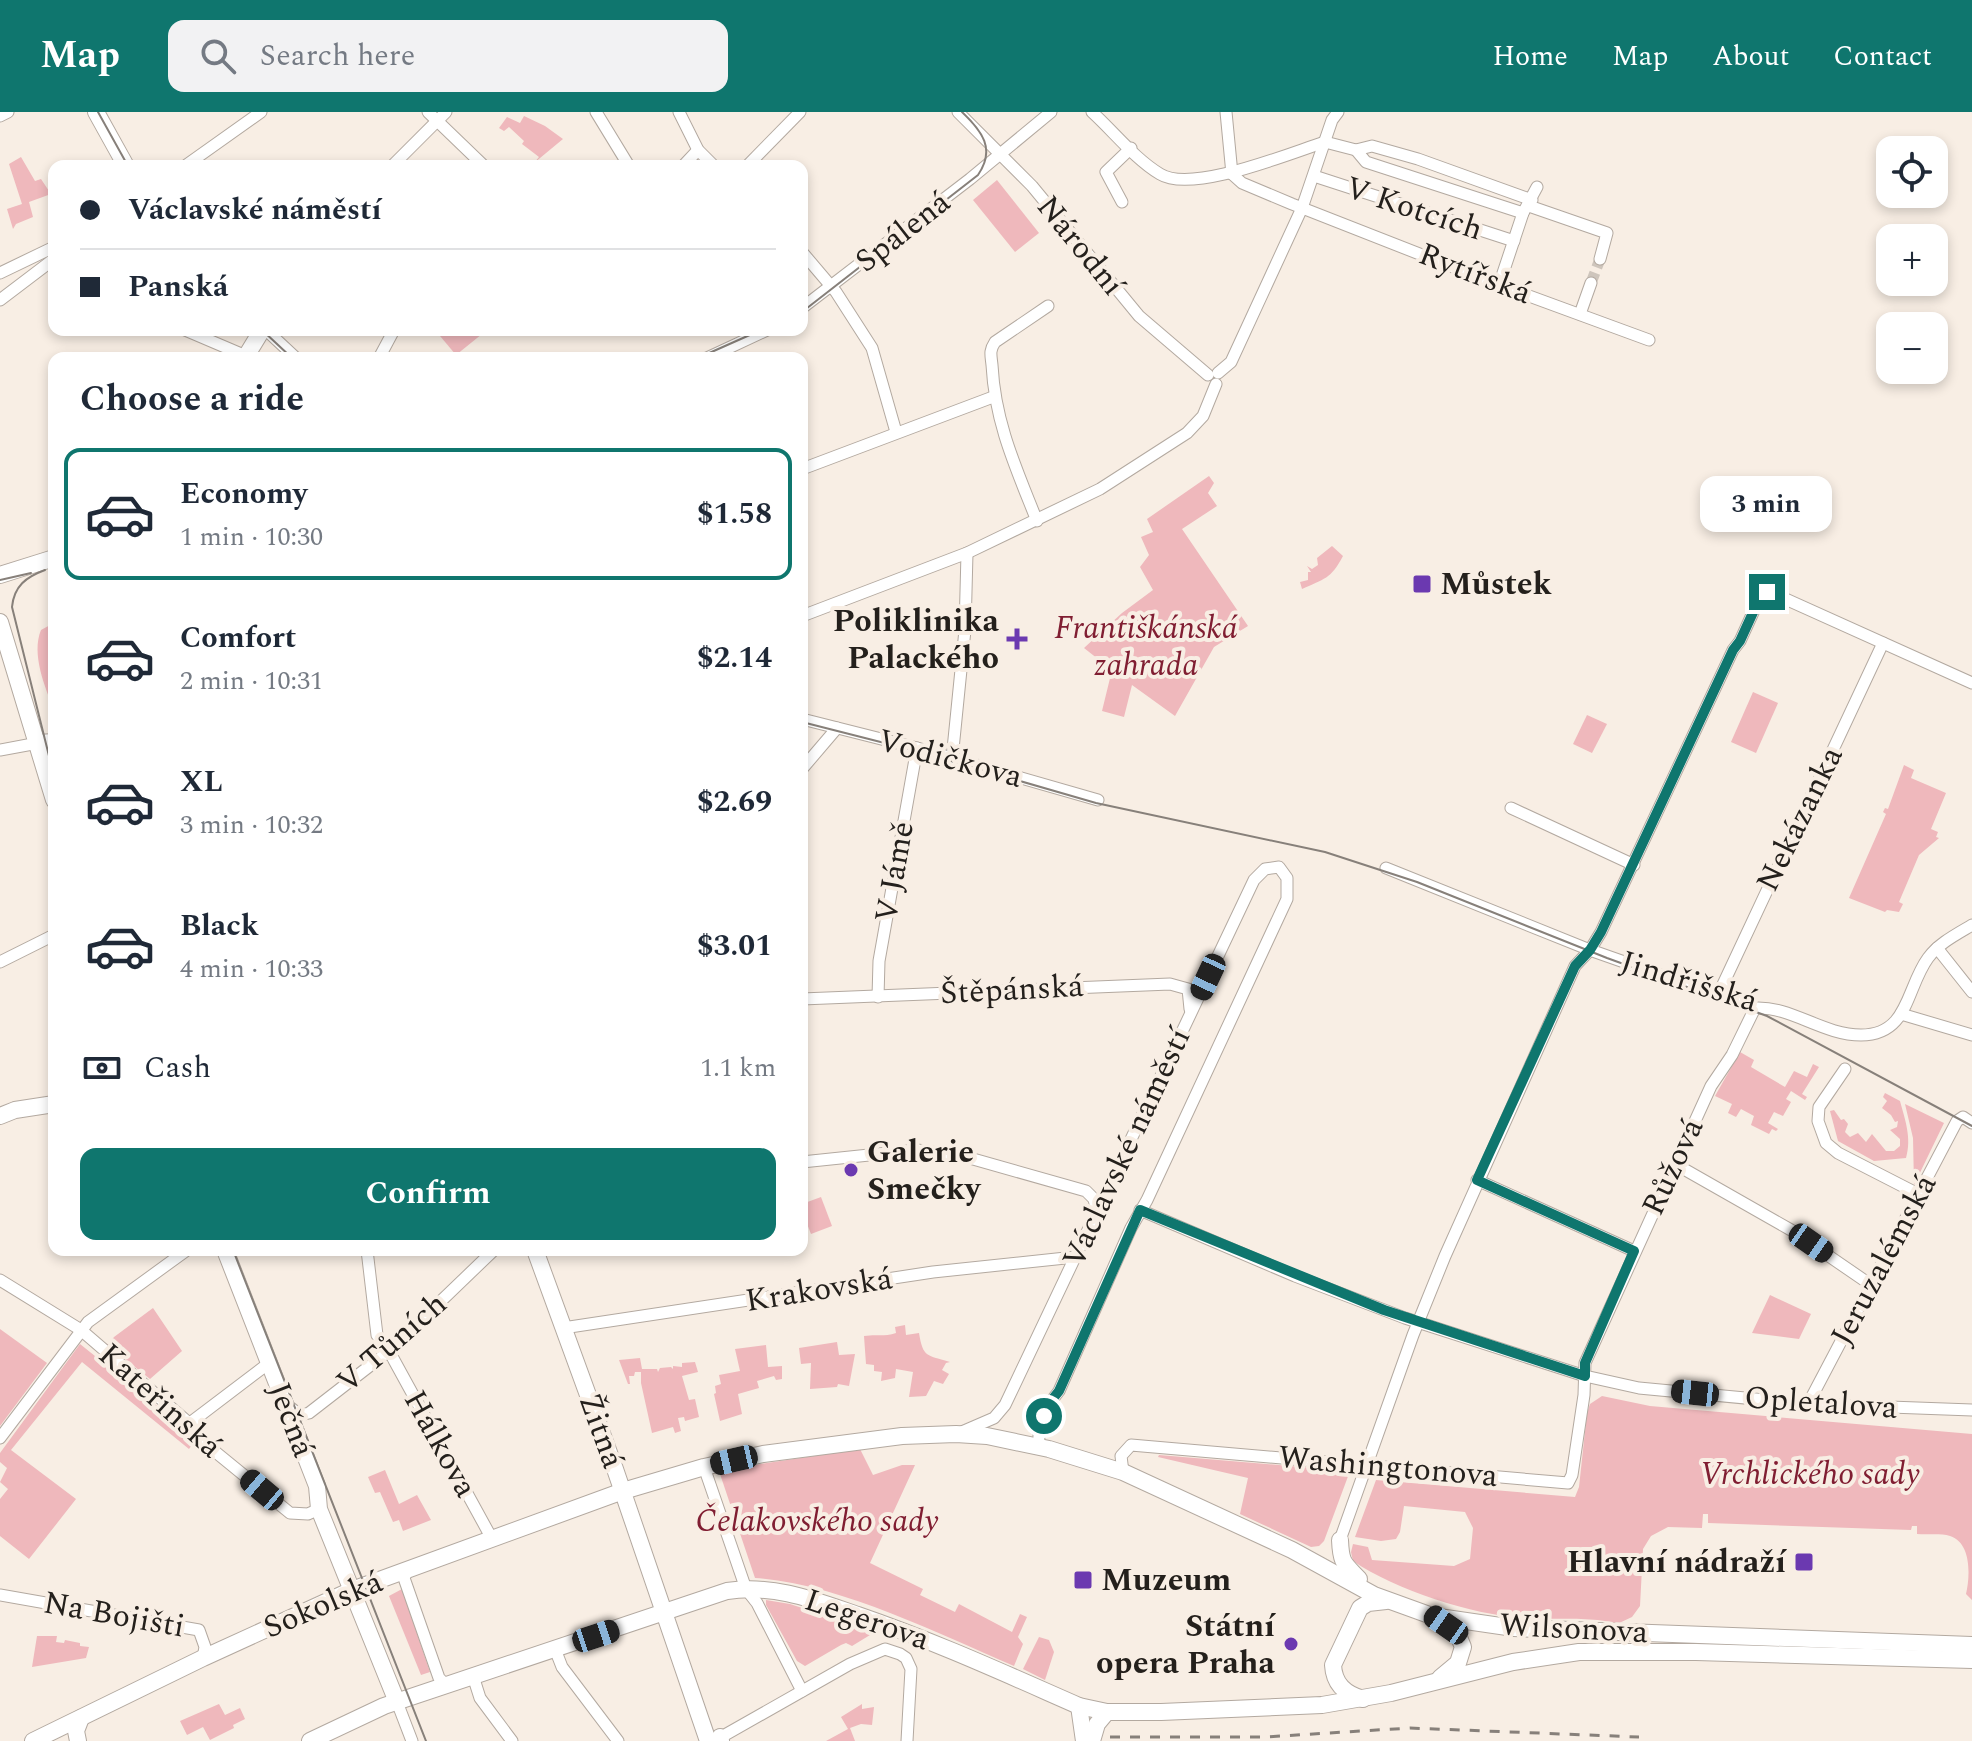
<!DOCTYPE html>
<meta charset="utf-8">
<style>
:root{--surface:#fff;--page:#f2f2f3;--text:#1f2937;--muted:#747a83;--line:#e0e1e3;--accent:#0f766e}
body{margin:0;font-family:Spectral,serif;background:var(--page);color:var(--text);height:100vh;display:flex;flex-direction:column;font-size:30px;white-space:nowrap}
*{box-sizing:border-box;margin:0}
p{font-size:26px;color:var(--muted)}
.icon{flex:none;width:44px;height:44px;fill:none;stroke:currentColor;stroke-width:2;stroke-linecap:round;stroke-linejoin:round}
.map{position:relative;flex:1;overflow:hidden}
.side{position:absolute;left:48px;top:240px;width:760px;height:904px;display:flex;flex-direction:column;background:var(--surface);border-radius:16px;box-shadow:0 4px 12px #0003}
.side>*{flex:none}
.banner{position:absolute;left:48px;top:48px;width:760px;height:176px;border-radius:16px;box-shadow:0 4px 12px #0003;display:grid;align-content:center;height:176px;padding:0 32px;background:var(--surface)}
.buttons{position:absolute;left:1876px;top:24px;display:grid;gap:16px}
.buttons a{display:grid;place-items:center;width:72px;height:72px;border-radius:16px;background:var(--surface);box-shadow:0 4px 12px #0003;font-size:40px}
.end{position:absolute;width:36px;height:36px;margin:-18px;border:10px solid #0f766e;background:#fff;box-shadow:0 0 0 4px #fff}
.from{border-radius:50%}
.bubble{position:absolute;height:56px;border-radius:16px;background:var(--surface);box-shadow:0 4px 12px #0003;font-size:26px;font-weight:700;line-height:56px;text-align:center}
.car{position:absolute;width:24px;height:48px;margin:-24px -12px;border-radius:10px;box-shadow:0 0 6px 2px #0007;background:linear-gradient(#222 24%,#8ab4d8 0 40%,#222 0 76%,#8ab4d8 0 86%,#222 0)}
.banner b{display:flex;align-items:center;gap:28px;height:76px;font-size:30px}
.banner b+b{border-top:2px solid var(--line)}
.banner i{width:20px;height:20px;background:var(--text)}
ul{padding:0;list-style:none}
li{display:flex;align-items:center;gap:24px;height:132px;margin:0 16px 12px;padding:0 16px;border:4px solid transparent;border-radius:16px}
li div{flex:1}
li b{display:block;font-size:30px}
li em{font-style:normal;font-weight:700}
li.on{border-color:var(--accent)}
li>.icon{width:72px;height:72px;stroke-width:1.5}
h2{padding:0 32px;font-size:36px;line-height:96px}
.pay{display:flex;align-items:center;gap:20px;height:88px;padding:0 32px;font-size:30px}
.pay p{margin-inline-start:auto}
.cta{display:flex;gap:16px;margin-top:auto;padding:16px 32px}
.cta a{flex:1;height:92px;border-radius:16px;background:var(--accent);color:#fff;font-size:32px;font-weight:700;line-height:92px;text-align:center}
header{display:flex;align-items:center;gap:48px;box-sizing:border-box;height:112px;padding:0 40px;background:var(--accent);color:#fff}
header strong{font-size:38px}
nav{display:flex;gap:44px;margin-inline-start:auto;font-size:28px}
.search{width:560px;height:72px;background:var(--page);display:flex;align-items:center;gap:20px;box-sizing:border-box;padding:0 28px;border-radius:16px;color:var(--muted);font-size:30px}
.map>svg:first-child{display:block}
</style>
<header>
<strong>Map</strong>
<div class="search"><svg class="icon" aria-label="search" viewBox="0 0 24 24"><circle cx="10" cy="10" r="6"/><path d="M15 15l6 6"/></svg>Search here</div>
<nav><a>Home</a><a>Map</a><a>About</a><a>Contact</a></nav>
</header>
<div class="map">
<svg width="1972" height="1629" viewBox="0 0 1972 1629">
<rect width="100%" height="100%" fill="#f8eee4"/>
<g fill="#efb8bc">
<path d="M524,4L545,14L563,27L534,51L539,45L522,32L524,29L509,15L504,19L499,16L507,5L520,11Z"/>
<path d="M21,45L35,69L41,67L51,82L29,90L33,105L16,112L13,117L7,97L22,92L9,52Z"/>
<path d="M997,68L1039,121L1015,140L973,88Z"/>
<path d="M435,218H487L456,243Z"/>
<path d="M1209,364L1214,371L1208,381L1217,394L1182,417L1248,514L1214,535L1175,604L1132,573L1124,605L1102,599L1112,558L1084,536L1122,501L1153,478L1140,455L1149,443L1141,425L1153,420L1147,407Z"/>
<path d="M1332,434L1343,444C1331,467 1324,467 1302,477L1300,470L1308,468V460H1311L1307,454L1312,457L1318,453L1317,446Z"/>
<path d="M54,493V598C45,575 31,542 41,518L52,512L51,501Z"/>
<path d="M1753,580L1778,591L1756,641L1731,630Z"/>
<path d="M1587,603L1607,612L1592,641L1573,632Z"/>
<path d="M1904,653L1914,658L1911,666L1946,681L1931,717L1938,720L1936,725L1939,726L1919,743L1899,790L1903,792L1899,800L1887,798L1885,800L1849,786L1886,702L1883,700L1885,696L1888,697Z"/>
<path d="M1740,940L1754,948L1751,955L1785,975L1794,959L1807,965L1813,952L1819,955L1802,982L1807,985L1805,988L1791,979L1786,987L1791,990L1783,1004L1774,1000L1768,1011L1778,1017L1776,1019L1772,1017L1769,1022L1751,1013L1754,1004L1741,997L1736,1005L1728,1001L1732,992L1715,984Z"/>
<path d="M1885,981L1900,989C1905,1008 1912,1026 1906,1046L1874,1049L1838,1029L1830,999L1834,998L1841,1008L1844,1007L1848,1012L1845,1020L1850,1025L1858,1021L1866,1030L1872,1022L1886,1039H1894L1900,1034V1027L1890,1018L1897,1015L1898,1009L1895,1010L1891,1003L1882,996L1887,989L1883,985Z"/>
<path d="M1905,992L1944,1011L1914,1073L1913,1026Z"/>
<path d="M821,1085L832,1114L811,1122L802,1099V1092Z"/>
<path d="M1770,1183L1811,1202L1799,1227L1752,1221Z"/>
<path d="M153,1196L182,1239L150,1267L105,1231L113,1235L110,1230L114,1225Z"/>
<path d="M905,1213L906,1223L919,1221C923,1246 927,1243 950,1250L946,1251L942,1258L949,1262L943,1272L934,1269L926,1284L909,1285L913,1260L896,1257L895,1266L881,1269L882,1260L874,1259V1253L866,1252L864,1224C876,1222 884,1225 896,1221L895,1215Z"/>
<path d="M0,1217L47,1251L0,1314Z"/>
<path d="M837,1230L839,1243L855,1242L849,1274L838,1272L837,1275L810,1277L811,1251L801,1252L799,1236Z"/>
<path d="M80,1232L197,1326L189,1337L82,1250L11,1338L76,1387L29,1447L0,1424V1387L8,1377L0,1370L7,1356L0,1350V1341Z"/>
<path d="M766,1233L768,1255L782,1254V1267L776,1268L774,1264L757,1269L759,1276L738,1282L742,1302L720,1309L714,1282L716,1281L715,1274L721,1272L719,1263L740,1259L735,1237Z"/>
<path d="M640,1246L642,1257H657L658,1260L660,1256L671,1255L673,1257V1254L682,1255V1251L695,1250L698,1260L682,1264L689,1288L695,1287L699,1305L685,1309L684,1305L678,1306L681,1319L675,1321L673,1315L652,1321L641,1271V1260H635L634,1264H629L630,1272H628L619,1248Z"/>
<path d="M1602,1284L1650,1294L1972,1322V1488L1966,1482C1970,1465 1972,1431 1950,1424C1941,1421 1928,1423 1917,1422V1414H1912L1911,1418L1708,1411V1402H1703L1702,1416L1668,1415L1651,1424L1643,1437L1640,1494L1632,1505L1617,1512C1597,1504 1549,1508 1524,1506C1472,1503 1396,1478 1353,1449L1351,1440L1353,1432L1368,1435L1372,1448L1454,1454L1470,1447L1473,1416L1465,1400L1404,1394L1400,1420L1396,1427L1381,1429L1355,1425L1376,1368L1575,1385L1579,1375L1587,1301L1590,1292Z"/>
<path d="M860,1337L873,1363L902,1353H915L870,1451L923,1477L920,1483L955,1500L959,1492L1012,1520L1020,1502L1027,1505L1018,1525L1023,1532L1014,1554C936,1521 840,1472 755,1466L720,1362L760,1352Z"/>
<path d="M1159,1343L1350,1359L1324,1429L1319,1434L1311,1435L1240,1402L1248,1366L1158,1345Z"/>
<path d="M385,1358L399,1392L417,1383L431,1408L403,1419L399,1408L393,1410L380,1380L375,1381L368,1365Z"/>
<path d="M402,1477L430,1560L421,1563L389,1484Z"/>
<path d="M766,1488L790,1492L875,1520L852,1534L846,1531L841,1533L805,1554L797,1549L766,1493Z"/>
<path d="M37,1524H57L56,1530L64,1531L65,1528L80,1531V1534L89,1535L86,1546L32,1555Z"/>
<path d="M1039,1525L1049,1528L1054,1540L1045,1568L1023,1557Z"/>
<path d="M219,1592L225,1603L240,1596L245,1607L233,1613L234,1616L210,1628L203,1615L187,1623L180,1609Z"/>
<path d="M862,1592V1597L874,1595L872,1613L861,1612L850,1616L855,1629H826L848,1617L841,1605Z"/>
</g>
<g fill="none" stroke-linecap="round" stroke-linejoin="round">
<path stroke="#cec5bc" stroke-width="11" stroke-dasharray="11 5.5" stroke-linecap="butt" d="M1591,171L1600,147"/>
<defs>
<g id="street">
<path d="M428,0L484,54"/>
<path d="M596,0L629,54"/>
<path d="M679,0L698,38L714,54"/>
<path d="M958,0L1032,74L1139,204L1208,263"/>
<path d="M1092,0C1114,20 1135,47 1160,62C1192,82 1290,41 1325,30"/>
<path d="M1226,0L1232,62"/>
<path d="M0,4L8,0"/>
<path d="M1325,30L1356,38L1372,34L1418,47L1532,88"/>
<path d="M1356,38L1366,50L1523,101"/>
<path d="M185,54L261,0"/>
<path d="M392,54L446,0"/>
<path d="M683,54L698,38"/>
<path d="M747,54L800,0"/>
<path d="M1232,62L1242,71L1292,92L1491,170L1649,228"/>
<path d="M1314,64L1514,129"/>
<path d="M1122,90L1106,60L1131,36"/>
<path d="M1529,94L1607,121L1600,147"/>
<path d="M802,140L836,180L872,236L896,320"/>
<path d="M0,161L54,135"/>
<path d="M1499,173L1523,101L1537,75"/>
<path d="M0,188L54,147"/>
<path d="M802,196L970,67L1051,0"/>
<path d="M1580,202L1591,171"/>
<path d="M185,218L246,244"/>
<path d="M266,218L296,246"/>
<path d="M379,246L394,218"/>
<path d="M707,246L767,218"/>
<path d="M1218,261L1231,250L1302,96L1332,8L1338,0"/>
<path d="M802,357L993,285"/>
<path d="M1037,409C1016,356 995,311 992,253C991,243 989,239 995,230L1048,194"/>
<path d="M802,504L967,441L1100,377L1187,321L1203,304L1216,272"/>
<path d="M802,607L917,636L1098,688"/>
<path d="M0,638L38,631"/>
<path d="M952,647L965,518L967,441"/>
<path d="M802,657L837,616"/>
<path d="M1511,696L1634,753"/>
<path d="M1386,756L1590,838L1755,896C1791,894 1823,923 1861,923C1909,923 1906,876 1928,846C1939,831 1957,822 1972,813"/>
<path d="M1937,836L1972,880"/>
<path d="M0,850L54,823"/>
<path d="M1718,883L1883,531"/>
<path d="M878,885L879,849L917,636"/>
<path d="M802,887L1170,872L1188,877L1190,897"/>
<path d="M1901,902L1972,923"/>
<path d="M1845,957L1819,995L1818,1009L1826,1031L1838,1041L1918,1082"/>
<path d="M802,1050L917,1038L959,1043L1086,1079L1094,1087L1097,1101"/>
<path d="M1675,1052L1791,1118L1871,1173"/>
<path d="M1477,1068L1634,1139"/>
<path d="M1140,1098L1295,1164L1405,1206L1585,1264L1639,1276L1808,1292L1972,1298"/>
<path d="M367,1138L377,1223L389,1239L491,1425"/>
<path d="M0,1168L81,1218L197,1318L202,1329L290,1401L308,1402L319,1397"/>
<path d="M563,1216L933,1160L1075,1145"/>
<path d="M1808,1292L1957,1009L1963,1005L1972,1011"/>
<path d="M287,1293L300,1303L309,1301L389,1239L494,1138"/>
<path d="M190,1311L269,1251"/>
<path d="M957,1322L994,1306L1005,1293L1254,768L1265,757L1279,755L1287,766V787L1147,1088L1131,1116L1059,1279C1046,1295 1037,1314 1039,1335"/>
<path d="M0,1326L88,1210L187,1138"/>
<path d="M704,1355L746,1477L757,1491L802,1579"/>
<path d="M1123,1360L1121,1344L1131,1333L1568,1371L1572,1363L1584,1283L1585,1251L1711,974L1732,943L1755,896"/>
<path d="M1340,1428L1413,1223L1445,1144L1575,854L1590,838L1601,820L1733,538L1740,529L1761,483L1770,480L1972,571"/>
<path d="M408,1457L404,1466L439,1566L443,1570L449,1572"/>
<path d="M0,1483L199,1518L205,1535L203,1546"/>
<path d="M555,1537L562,1555L618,1629"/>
<path d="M473,1564L480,1586L512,1629"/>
<path d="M397,1590L412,1629"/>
<path d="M716,1628L850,1552L885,1537L900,1542L906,1546L911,1557L907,1629"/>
</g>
<g id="secondary">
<path d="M96,0L126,54"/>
<path d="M245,246L262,218"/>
<path d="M0,463L54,446"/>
<path d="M0,510L54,688"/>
<path d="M38,631L54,630"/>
<path d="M0,1004L15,998L54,992"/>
<path d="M225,1138L317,1374L319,1397L397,1590"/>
<path d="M535,1138L615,1357L708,1629"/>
<path d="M1340,1428C1341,1452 1344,1451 1359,1467"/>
<path d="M1436,1507L1458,1523L1463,1535L1458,1551L1440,1566"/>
<path d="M1363,1587C1345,1582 1334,1572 1333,1553L1360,1496L1368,1491L1386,1489"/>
<path d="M1079,1594L1084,1629"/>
<path d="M720,1625L721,1629"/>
<path d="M33,1629L203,1546L352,1478L623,1379L704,1355L763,1342L902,1324L956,1322L987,1324L1049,1337L1123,1360L1292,1438L1374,1483L1432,1504L1514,1516L1972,1533"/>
<path d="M78,1629L76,1619L81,1606"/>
<path d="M310,1629L384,1594L727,1479C774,1472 814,1488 858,1503C934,1529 1006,1562 1079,1594L1107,1600H1161L1322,1593L1391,1581L1513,1550L1579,1540H1696L1972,1548"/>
<path d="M1092,1629L1097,1612L1107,1600"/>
</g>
</defs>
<use href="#street" stroke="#b3a9a0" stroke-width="13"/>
<use href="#secondary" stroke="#b3a9a0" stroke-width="18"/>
<use href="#street" stroke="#fff" stroke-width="11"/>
<use href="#secondary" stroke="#fff" stroke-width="16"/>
<g stroke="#87807a" stroke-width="2">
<path d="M98,0L128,54"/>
<path d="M802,200L978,63C996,37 982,19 962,0"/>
<path d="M262,218L292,246"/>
<path d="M698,246L761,218"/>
<path d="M45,458C26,465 14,474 12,495L54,664"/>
<path d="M0,468L31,461"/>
<path d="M802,610L916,639L1096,691L1325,740L1417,770L1607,846L1767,904L1972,1014"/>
<path d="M233,1138L426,1629"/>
</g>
<path stroke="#87807a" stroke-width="3" stroke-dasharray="10 10" stroke-linecap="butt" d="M1110,1625H1264L1410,1616L1639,1625"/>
</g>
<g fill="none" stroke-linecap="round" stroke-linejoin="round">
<path stroke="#0f766e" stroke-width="10" d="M1044,1304L1047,1294L1059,1279L1140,1098L1384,1198L1585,1264V1251L1634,1139L1477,1068L1575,854L1590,838L1601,820L1733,538L1740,529L1761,483L1767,480"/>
</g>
<g fill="#6b39b0" stroke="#f8eee4" stroke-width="3">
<rect x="1412" y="462" width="20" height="20" rx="4"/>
<path d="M1013 515h8v8h8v8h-8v8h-8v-8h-8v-8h8z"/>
<circle cx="851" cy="1058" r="8"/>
<rect x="1794" y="1440" width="20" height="20" rx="4"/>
<rect x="1073" y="1458" width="20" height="20" rx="4"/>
<circle cx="1291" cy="1532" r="8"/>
</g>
<g text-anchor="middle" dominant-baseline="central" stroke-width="8" stroke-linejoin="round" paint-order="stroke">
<g font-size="32" fill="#24201c" stroke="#f8eee4">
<text transform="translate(1414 97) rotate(18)">V Kotcích</text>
<text transform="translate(903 120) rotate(-38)">Spálená</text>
<text transform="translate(1080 134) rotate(51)">Národní</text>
<text transform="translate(1475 162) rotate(21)">Rytířská</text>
<text transform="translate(950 647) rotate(15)">Vodičkova</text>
<text transform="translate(1800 707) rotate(-64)">Nekázanka</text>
<text transform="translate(895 760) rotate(-80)">V Jámě</text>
<text transform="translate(1689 870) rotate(17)">Jindřišská</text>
<text transform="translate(1012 878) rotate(-3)">Štěpánská</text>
<text transform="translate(1127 1036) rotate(-65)">Václavské náměstí</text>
<text transform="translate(1673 1055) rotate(-65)">Růžová</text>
<text transform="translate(1884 1148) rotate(-62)">Jeruzalémská</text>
<text transform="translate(819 1178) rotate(-9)">Krakovská</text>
<text transform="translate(392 1231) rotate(-41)">V Tůních</text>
<text transform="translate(160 1289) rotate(42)">Kateřinská</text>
<text transform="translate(1821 1291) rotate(4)">Opletalova</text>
<text transform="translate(291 1308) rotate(69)">Ječná</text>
<text transform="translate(601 1319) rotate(70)">Žitná</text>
<text transform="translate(440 1332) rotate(61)">Hálkova</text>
<text transform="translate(1388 1355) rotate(5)">Washingtonova</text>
<text transform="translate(323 1493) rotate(-23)">Sokolská</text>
<text transform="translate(114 1503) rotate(10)">Na Bojišti</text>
<text transform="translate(867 1508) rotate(19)">Legerova</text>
<text transform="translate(1574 1517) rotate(3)">Wilsonova</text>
</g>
<g font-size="32" font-weight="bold" fill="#24201c" stroke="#f8eee4" text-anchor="start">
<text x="1440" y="472">Můstek</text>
<text x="999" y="509" text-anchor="end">Poliklinika<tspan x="999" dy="37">Palackého</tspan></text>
<text x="867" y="1040">Galerie<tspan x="867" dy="37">Smečky</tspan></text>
<text x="1786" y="1450" text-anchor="end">Hlavní nádraží</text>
<text x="1101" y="1468">Muzeum</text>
<text x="1275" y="1514" text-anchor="end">Státní<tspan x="1275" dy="37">opera Praha</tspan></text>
</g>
<g font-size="32" font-style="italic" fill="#801e32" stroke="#f8eee4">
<text x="1146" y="516">Františkánská<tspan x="1146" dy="37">zahrada</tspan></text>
<text x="1810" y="1362">Vrchlického sady</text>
<text x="817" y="1409">Čelakovského sady</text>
</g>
</g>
</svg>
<div class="buttons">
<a><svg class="icon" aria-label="locate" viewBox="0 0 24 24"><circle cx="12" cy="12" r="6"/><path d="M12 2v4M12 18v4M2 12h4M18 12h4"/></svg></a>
<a>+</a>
<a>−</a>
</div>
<i class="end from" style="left:1044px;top:1304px"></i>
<i class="end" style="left:1767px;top:480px"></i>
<div class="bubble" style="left:1700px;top:364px;width:132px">3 min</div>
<i class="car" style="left:1208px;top:865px;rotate:205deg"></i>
<i class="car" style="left:1811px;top:1131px;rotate:125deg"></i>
<i class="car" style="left:1695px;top:1281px;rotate:276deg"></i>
<i class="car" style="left:734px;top:1348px;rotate:257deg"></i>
<i class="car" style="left:262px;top:1378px;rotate:310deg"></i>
<i class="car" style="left:1446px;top:1513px;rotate:305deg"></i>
<i class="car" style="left:596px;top:1524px;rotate:72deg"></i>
<div class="banner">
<b><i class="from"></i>Václavské náměstí</b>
<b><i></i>Panská</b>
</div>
<section class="side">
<h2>Choose a ride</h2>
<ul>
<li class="on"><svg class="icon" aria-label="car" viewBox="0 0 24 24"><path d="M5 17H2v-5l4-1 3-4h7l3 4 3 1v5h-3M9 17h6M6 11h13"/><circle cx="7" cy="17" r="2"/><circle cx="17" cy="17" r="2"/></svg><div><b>Economy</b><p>1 min · 10:30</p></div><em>$1.58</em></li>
<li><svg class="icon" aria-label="car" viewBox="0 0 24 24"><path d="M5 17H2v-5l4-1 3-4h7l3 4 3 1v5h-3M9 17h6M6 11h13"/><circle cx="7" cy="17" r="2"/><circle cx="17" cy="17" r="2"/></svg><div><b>Comfort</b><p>2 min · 10:31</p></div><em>$2.14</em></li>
<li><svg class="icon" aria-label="car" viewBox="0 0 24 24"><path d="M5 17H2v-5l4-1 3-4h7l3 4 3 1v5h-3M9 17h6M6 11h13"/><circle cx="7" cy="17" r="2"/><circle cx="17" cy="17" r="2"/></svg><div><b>XL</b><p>3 min · 10:32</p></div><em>$2.69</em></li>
<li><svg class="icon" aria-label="car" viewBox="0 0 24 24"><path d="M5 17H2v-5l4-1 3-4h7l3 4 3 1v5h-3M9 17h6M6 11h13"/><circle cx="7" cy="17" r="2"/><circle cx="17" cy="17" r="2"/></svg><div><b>Black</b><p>4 min · 10:33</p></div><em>$3.01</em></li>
</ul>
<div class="pay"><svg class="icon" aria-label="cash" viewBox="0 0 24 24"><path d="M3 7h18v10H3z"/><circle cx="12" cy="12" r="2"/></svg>Cash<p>1.1 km</p></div>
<div class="cta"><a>Confirm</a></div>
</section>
</div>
